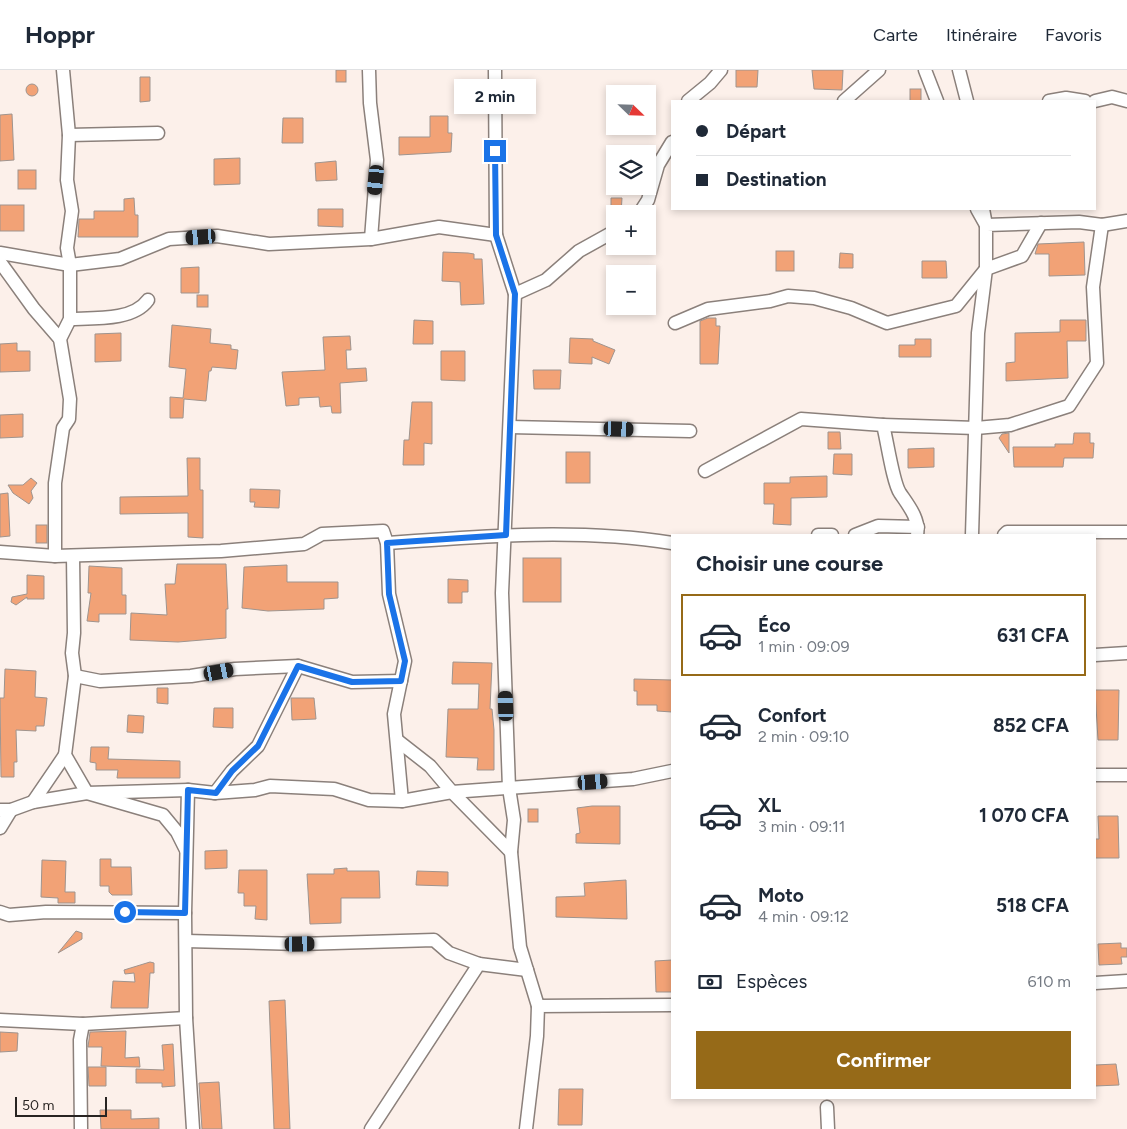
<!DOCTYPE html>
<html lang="fr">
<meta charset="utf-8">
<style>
:root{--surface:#fff;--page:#f6f6f7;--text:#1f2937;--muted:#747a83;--line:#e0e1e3;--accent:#966a18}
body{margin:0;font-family:Figtree,sans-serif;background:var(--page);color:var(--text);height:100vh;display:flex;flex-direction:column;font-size:19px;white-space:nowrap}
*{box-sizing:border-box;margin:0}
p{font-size:16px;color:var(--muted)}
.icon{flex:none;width:28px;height:28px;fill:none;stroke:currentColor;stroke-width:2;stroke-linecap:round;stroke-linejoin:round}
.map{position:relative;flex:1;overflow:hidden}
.sheet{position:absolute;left:671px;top:464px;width:425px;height:565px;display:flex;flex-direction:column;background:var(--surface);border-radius:0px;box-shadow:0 2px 8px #0003}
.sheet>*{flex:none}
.guide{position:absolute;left:671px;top:30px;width:425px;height:110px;border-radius:0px;box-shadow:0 2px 8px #0003;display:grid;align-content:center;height:110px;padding:0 25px;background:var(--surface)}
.needle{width:32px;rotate:113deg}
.tools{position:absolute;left:606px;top:15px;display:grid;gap:10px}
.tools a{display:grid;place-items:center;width:50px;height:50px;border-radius:0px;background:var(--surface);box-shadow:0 2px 8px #0003;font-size:25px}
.scale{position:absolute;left:15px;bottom:12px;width:92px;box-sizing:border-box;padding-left:5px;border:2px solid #282422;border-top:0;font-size:14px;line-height:18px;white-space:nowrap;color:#282422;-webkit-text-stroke:4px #fcf0ea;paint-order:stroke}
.end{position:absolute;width:22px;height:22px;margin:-11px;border:6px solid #1a73e8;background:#fff;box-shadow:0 0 0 2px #fff}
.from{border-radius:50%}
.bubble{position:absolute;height:35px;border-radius:0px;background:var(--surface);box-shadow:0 2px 8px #0003;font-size:16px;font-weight:700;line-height:35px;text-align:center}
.car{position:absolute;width:15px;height:30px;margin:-15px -8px;border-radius:6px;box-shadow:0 0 4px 1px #0007;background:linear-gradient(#222 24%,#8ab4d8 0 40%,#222 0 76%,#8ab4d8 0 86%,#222 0)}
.guide b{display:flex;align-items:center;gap:18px;height:48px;font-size:19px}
.guide b+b{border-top:1px solid var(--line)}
.guide i{width:12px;height:12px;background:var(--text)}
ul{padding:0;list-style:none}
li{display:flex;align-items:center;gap:15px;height:82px;margin:0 10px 8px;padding:0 15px;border:2px solid transparent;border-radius:0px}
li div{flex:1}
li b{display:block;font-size:19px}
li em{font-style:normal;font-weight:700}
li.on{border-color:var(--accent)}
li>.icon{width:45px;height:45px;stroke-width:1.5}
h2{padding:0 25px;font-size:22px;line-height:60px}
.pay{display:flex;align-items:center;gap:12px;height:55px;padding:0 25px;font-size:19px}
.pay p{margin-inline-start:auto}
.action{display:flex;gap:10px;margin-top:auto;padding:10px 25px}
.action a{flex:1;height:58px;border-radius:0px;background:var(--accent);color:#fff;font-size:20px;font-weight:700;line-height:58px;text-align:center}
header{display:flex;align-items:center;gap:30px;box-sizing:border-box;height:70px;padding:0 25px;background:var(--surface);border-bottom:1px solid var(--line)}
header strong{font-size:24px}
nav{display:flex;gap:28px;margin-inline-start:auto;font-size:18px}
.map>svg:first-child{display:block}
</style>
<header>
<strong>Hoppr</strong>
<nav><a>Carte</a><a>Itinéraire</a><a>Favoris</a></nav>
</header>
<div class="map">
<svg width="1127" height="1059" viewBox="0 0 1127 1059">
<rect width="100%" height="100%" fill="#fcf0ea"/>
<g fill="#f2a276" stroke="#9f948e">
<rect x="336" y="0" width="10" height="12"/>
<path d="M736,0H758L757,17H736Z"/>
<path d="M812,0H843L842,20L814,19Z"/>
<path d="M140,7H150V31L140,32Z"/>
<circle cx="32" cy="20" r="6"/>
<rect x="910" y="19" width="11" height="12"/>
<path d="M12,44L14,90L0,91V45Z"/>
<path d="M430,46H448V63H452L451,82L399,85V67H430Z"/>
<path d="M283,48H303V73H282Z"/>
<path d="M240,88V114L214,115V89Z"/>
<path d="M336,91L337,110L316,111L315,93Z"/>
<rect x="18" y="100" width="18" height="19"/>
<path d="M134,128L135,145H138V167H78L79,149H94V141H124V129Z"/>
<path d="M611,128H622L621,144L611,143Z"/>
<rect x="0" y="135" width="24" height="26"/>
<path d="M318,139H343V157L318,156Z"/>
<path d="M1084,172L1085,205L1049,206V184H1035L1038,174Z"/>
<rect x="776" y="181" width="18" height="20"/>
<path d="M443,182L468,183L474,184V189H482L484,234L461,235L460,212L442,211Z"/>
<path d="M840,183L853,184V198H839Z"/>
<path d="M922,191H946L947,208H922Z"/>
<path d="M199,197V223H181V198Z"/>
<rect x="197" y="225" width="11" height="12"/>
<path d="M708,248H716V256H720L718,294H700V251Z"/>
<path d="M414,250L433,251V274H413Z"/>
<path d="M1060,250H1086V271H1067L1068,308L1006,311V293L1015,292V263L1060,262Z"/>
<path d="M172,255L211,259L210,273L231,275V279L238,280L236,299L212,297L211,301H209L206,331L184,329L183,348H170V327L183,328L186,299L169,297Z"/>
<path d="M121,263V291L95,292V264Z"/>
<path d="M350,266L351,280H346L347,299L366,298L367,311L340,313L341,343H332L331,336L320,337L319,327L299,328V335L286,336L282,302L325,300L323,267Z"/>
<path d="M570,268L593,269V271L615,280L609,294L592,287V294L569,293Z"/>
<path d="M915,269H931V287H899V275H915Z"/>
<path d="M17,273V281H30V301L0,302V274Z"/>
<path d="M441,281H465V311L441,310Z"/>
<path d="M533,300H561L560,319H534Z"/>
<path d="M412,332H432V374L424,373V395H403L404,370H409Z"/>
<path d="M23,344V367L0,368V345Z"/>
<path d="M828,362H840L841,379H828Z"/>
<path d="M1009,363V383L999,368L1002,364Z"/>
<path d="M1074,363H1090V373H1094L1093,388H1064L1063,397H1014L1013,377H1055V374H1073Z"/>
<path d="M934,378V397L908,398V379Z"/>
<rect x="566" y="382" width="24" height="31"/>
<path d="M834,384H852V405L833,404Z"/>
<path d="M187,388H200V420H203V468L188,467V443L120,444V427L188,426Z"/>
<path d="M827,406V427L791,428V455L773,454L774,434H764V413H790V407Z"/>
<path d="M31,408L37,413L31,421L33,428L29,434L13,423L8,415H23Z"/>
<path d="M250,419L280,420L279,438L254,437L255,432H250Z"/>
<path d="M8,423L10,466L0,467V424Z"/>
<rect x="36" y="455" width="11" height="18"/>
<rect x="523" y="488" width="38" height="44"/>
<path d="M177,494H226L228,539H226V568L178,572L130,570L131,543L167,545L165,514H175Z"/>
<path d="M287,495V512H338V528L324,529V539L268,541L242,538L244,497Z"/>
<path d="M89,496L122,498V525H126V544H99V552L87,551L91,523H88Z"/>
<path d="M27,505L44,506V529H27V527L16,535L11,532L12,527L27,524Z"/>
<path d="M448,509L468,510V522H462V533H448Z"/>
<path d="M453,592L492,593L490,639H492L494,660V700H477L478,688L446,687L448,639H478L479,614H452Z"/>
<path d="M5,599L36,601L35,627L47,628L44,656H36V661L16,660L17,692H14V707H1L0,628H4Z"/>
<path d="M634,609L672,610V642L657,641V635H637V621H634Z"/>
<path d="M157,618H168V634L157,633Z"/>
<path d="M1095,620H1119L1118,670H1098Z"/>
<path d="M291,628H314L316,649L292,650Z"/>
<path d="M214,638H233V658L213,657Z"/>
<path d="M128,645L144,646L143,663L127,662Z"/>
<path d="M91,677H109L108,689L180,691V708H117L118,700H96V693L90,692Z"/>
<path d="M592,736H620V774L576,773V764L580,763L577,738Z"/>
<rect x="528" y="739" width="10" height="13"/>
<path d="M1098,746H1118L1119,788H1095V769H1099Z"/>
<path d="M227,780V798L205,799V781Z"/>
<path d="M100,789H111V797H131L132,825H112L109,822V816H100Z"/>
<path d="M42,790L66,791L65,822H75V833H58V828L41,827Z"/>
<path d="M347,798V801H379L380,828H341V853L310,854L307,804H334V799Z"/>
<path d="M239,800H267V850L255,849L256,836H244V823H238Z"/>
<path d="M417,801L448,802V816L416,815Z"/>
<path d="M626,810L627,849L556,847V827L585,826L584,813Z"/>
<path d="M76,861L82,863V869L58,883Z"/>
<path d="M1121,873V878H1127V887H1121L1122,894L1099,895L1098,874Z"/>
<path d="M672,890V922H656L655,891Z"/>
<path d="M150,892L154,893V903H150L148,938H111L113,911L135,912L134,903L125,904L124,900Z"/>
<path d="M285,930L290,1059H274L269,931Z"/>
<path d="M126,961L125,988L139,987L140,997L101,996L102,977H88L90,962Z"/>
<path d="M0,962L18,963L17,981L0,982Z"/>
<path d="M173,974L175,1016L162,1017V1013H136V999L164,1000L162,975Z"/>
<path d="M1116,994L1119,1015L1095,1016V995Z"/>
<path d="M88,997H106V1016H89Z"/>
<path d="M219,1012L222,1059H202L199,1013Z"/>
<path d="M559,1019H583L582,1055H558Z"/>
<path d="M100,1040H131V1049L159,1048V1059H101Z"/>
</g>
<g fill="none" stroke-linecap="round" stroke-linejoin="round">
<defs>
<g id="minor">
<path d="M369,0L370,33L377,90L371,169"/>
<path d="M495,0L496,165L515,224L502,523L509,718L514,750L511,782L520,877L538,936"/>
<path d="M925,0L937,31"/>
<path d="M959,0L967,31"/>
<path d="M688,31L710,13L721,0"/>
<path d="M844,31L879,0"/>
<path d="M1049,31L1066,28L1085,31"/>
<path d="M1095,31L1112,27L1127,31"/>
<path d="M69,65L158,63"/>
<path d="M977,139L986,155L983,139"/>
<path d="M639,144L648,130L658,95L672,72"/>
<path d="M0,183L70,195L120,189L169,169L217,166L269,174L371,169L439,157L496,165"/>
<path d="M0,192L34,239L60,269"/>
<path d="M515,224L546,210L579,181L615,161"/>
<path d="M70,249C94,248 133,251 148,230"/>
<path d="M675,253L708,239L770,231L788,226L814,228L851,238L887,253L956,236L986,199L1022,186L1041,153"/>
<path d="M883,355L976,358L1010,355L1069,336L1097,293L1093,217L1102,155"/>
<path d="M510,357L690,361"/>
<path d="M705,401L801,349L883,355C887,370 893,413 900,423C908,435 920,449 917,465"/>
<path d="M818,465H832"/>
<path d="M855,465L878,456L918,457"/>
<path d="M972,465L978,263L986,199V155L1079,152L1102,155L1127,151"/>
<path d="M1004,465L1007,462H1127"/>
<path d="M387,473C482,466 578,458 672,473"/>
<path d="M0,482L55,486L221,481L304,474L322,464L383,461L387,473L389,524L405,591L394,644L402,731"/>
<path d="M55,486V413L63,358L69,349L70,329L60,269L70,249V195L67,178L72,141L67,110L69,65L63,0"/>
<path d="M73,486L74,563L72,583L75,606L65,685L87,723L163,745L177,762L186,780"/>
<path d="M1095,585L1127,583"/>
<path d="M75,606L100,611L191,606L235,599L298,596L352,612L401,611"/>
<path d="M398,671L430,696L452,722L511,782"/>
<path d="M1095,705H1127"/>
<path d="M188,720L185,843L186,948L193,1059"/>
<path d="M215,723L232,701L258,676L298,596"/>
<path d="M33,732L65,685"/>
<path d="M0,740H11L33,732L87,723L188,720L215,723L255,720L270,716L334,719L369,730L402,731L452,722L633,709L672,701"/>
<path d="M0,758L11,740"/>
<path d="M0,842L9,845L46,842L185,843"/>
<path d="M186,871L300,874L434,870L449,883L479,894"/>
<path d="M1095,913L1127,911"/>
<path d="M0,950L83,954L186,948"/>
<path d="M827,1037L828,1059"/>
<path d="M81,1059L80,970L83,954"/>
<path d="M371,1059L479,894L527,900"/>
<path d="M526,1059L537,966L538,936L672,935"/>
</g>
</defs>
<use href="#minor" stroke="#8b807b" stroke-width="15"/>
<use href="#minor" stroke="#fff" stroke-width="12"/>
</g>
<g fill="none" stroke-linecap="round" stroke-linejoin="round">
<path stroke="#1a73e8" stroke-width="6" d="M125,842L185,843L188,720L216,723L232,701L258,676L298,596L352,612L401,611L405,591L389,524L387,473L506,465L515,224L496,165L495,81"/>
</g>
</svg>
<div class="tools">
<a><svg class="needle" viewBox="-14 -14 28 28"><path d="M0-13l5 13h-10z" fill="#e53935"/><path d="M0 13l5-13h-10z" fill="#747a83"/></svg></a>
<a><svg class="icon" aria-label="layers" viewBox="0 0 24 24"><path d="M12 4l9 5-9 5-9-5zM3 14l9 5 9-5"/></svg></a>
<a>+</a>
<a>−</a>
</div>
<div class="scale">50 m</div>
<i class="end from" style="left:125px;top:842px"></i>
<i class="end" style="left:495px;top:81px"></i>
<div class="bubble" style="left:454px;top:9px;width:82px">2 min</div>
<i class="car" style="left:376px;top:110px;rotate:186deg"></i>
<i class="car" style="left:201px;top:167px;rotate:266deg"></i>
<i class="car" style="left:619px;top:359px;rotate:92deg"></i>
<i class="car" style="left:219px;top:602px;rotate:79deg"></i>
<i class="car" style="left:506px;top:636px;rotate:358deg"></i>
<i class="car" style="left:593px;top:712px;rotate:86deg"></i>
<i class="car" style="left:300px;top:874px;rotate:89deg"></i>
<div class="guide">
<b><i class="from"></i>Départ</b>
<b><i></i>Destination</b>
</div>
<section class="sheet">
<h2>Choisir une course</h2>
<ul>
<li class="on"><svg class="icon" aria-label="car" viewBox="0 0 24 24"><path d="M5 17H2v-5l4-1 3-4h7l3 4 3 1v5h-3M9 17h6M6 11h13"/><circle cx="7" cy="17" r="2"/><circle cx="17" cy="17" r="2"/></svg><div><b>Éco</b><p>1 min · 09:09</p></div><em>631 CFA</em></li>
<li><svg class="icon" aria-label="car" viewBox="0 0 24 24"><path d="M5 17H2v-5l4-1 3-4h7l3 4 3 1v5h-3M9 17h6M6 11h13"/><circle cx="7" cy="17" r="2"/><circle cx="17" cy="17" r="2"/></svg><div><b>Confort</b><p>2 min · 09:10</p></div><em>852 CFA</em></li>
<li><svg class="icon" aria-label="car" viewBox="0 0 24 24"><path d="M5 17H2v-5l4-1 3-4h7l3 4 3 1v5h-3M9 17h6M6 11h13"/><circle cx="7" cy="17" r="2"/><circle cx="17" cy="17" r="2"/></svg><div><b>XL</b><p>3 min · 09:11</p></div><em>1 070 CFA</em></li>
<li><svg class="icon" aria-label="car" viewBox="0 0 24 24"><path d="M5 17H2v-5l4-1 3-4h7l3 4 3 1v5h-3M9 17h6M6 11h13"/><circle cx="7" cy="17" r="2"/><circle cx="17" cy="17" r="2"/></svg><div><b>Moto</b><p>4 min · 09:12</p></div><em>518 CFA</em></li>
</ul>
<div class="pay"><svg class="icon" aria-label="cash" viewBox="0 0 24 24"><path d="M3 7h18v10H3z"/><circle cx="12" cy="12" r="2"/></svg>Espèces<p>610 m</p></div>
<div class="action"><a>Confirmer</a></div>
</section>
</div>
